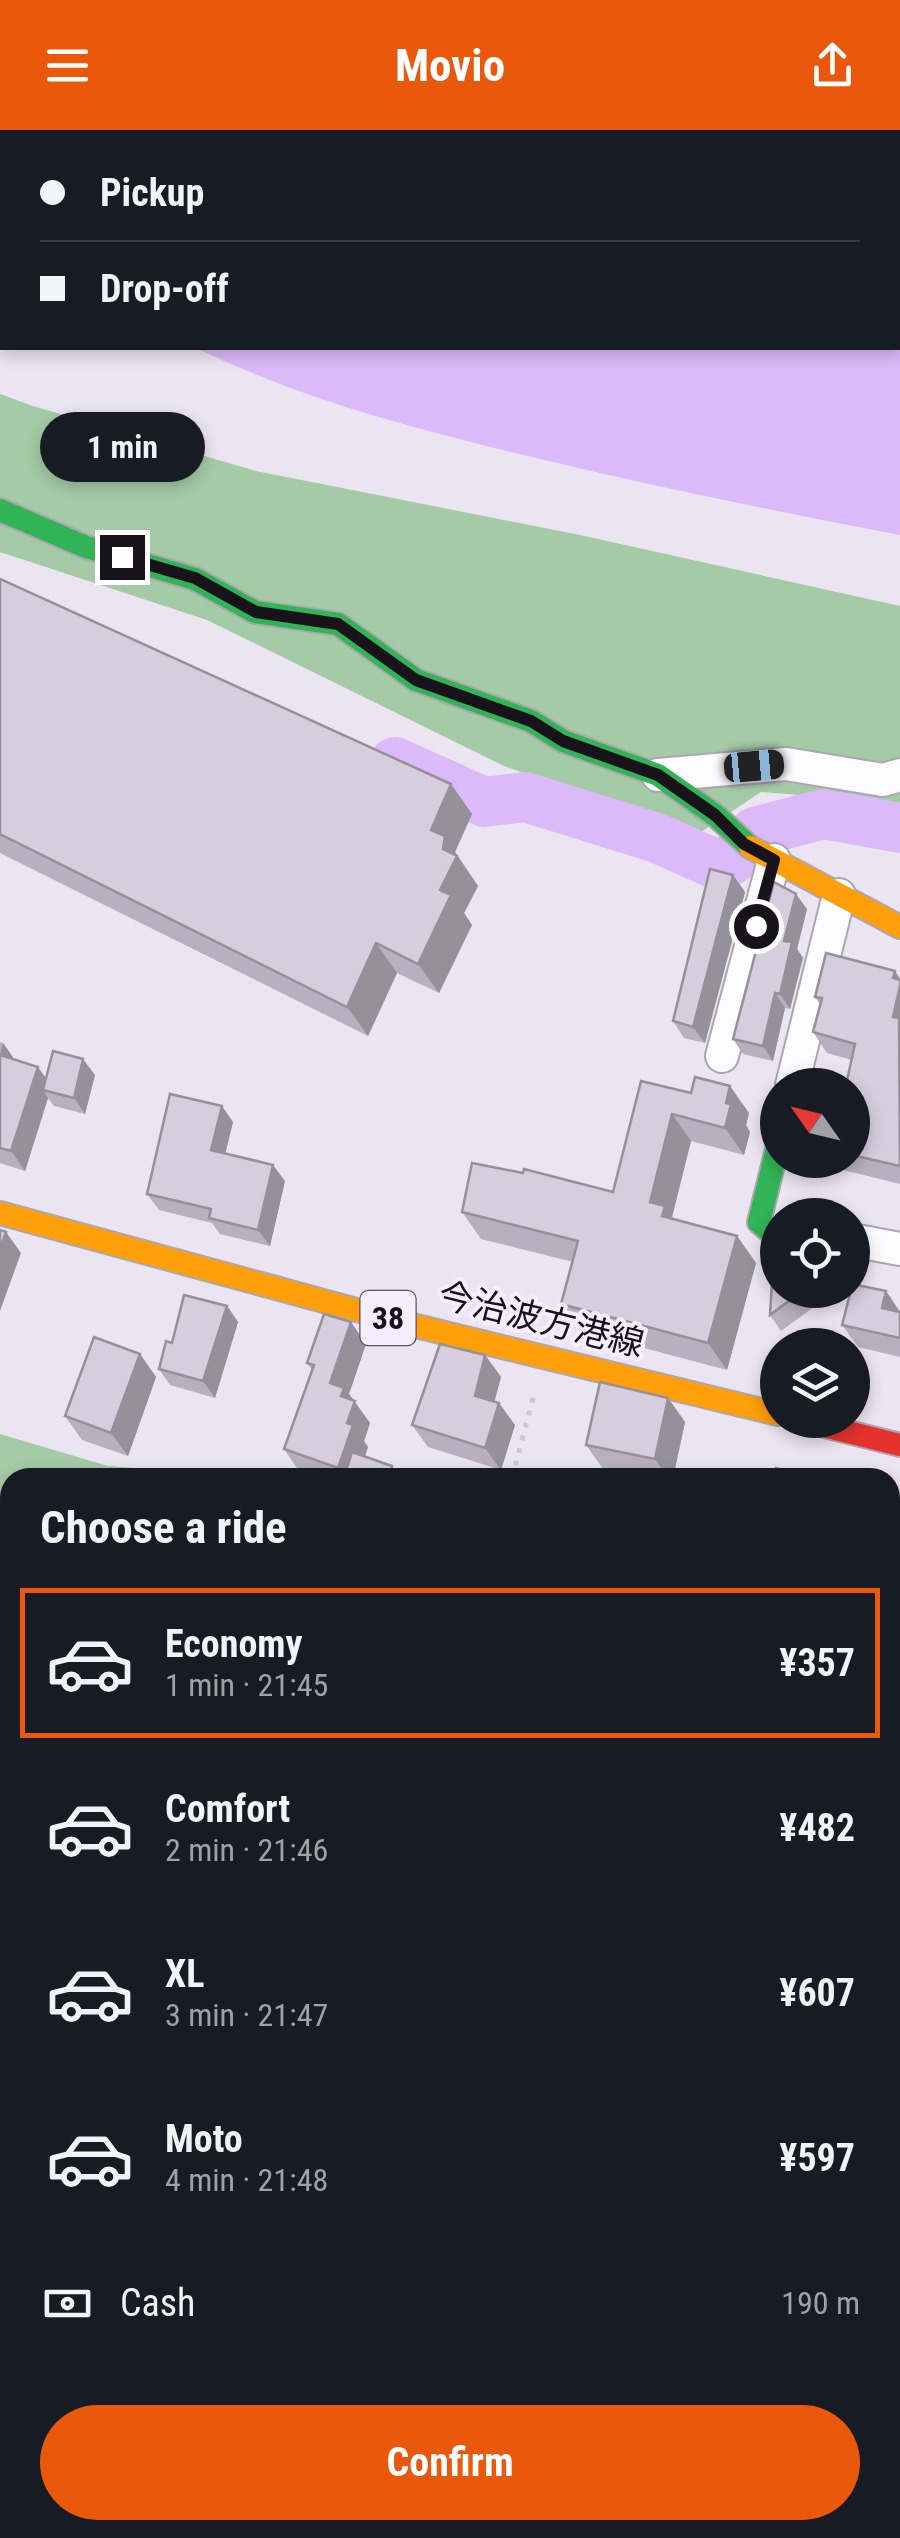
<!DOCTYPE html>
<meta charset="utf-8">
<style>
:root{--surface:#171b24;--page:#20242c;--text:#f1f3f6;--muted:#9ea1a6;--line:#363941;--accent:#ea580c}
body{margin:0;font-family:"Roboto Condensed","Noto Sans JP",sans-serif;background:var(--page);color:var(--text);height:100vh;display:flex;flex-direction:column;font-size:38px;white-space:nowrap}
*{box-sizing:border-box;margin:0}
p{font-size:32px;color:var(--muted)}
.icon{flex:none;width:55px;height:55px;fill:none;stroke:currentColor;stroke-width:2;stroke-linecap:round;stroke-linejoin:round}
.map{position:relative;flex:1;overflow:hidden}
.panel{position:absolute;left:0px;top:1338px;width:900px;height:1072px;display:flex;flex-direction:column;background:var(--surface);border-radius:30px 30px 0 0;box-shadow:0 5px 15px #0003}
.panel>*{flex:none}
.hud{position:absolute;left:0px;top:0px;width:900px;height:220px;box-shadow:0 5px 15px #0003;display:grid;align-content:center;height:220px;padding:0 40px;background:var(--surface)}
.needle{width:65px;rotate:304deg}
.buttons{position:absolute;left:760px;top:938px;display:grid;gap:20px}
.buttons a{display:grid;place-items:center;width:110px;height:110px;border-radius:50%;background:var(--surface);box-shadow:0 5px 15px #0003;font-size:50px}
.end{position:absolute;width:45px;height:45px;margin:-22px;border:12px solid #18131b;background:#fff;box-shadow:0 0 0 5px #fff}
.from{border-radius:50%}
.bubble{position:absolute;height:70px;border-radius:35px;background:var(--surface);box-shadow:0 5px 15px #0003;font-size:32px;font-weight:700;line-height:70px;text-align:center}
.car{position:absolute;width:30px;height:60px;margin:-30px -15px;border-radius:12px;box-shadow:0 0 8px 2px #0007;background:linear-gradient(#222 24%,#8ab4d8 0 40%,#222 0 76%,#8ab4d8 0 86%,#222 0)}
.hud b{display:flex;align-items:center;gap:35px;height:95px;font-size:38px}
.hud b+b{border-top:2px solid var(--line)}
.hud i{width:25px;height:25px;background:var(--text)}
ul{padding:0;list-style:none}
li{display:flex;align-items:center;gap:30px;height:150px;margin:0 20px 15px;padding:0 20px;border:5px solid transparent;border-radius:0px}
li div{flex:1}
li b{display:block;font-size:38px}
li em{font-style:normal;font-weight:700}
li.selected{border-color:var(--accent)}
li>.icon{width:90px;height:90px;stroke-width:1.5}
h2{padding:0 40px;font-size:45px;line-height:120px}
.pay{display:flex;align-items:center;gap:25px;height:110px;padding:0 40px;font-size:38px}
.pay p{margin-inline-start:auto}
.action{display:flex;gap:20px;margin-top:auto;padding:20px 40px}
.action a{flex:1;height:115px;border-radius:60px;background:var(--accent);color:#fff;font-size:40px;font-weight:700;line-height:115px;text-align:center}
header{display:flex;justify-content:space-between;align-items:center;height:130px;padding:0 40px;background:var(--accent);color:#fff;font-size:45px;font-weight:700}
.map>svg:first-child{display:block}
</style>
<header><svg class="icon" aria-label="menu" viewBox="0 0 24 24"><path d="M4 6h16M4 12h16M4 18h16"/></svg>Movio<svg class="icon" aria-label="share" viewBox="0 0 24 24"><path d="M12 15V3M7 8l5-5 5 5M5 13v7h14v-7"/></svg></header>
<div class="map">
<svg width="900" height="2408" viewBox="0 0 900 2408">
<rect width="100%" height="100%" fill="#ebe4f1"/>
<g fill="#a5caa6">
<path d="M0,264L33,276L256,341L580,405L900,476V673L761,662L698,704L504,636L207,490L0,422Z"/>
<path d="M0,1304L108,1336L253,1347L10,1348V1445L0,1423Z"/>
<path d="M10,1624V2195L3,2196L0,2204V1628Z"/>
<path d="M900,1888V2408H408L417,2400H890V1891Z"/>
<path d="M0,2390L10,2400H135L136,2408H0Z"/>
</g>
<g fill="#dcb9f9">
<path d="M0,0H900V405C775,381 651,356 528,326C415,299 301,269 196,218H898V2H2V116Z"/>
<path d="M890,1617L900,1619V1696L890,1707Z"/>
</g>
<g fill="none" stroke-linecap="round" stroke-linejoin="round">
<path stroke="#dcb9f9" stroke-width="50" d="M395,632L484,672L525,667L657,708L720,736L732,730L755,702L823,684L900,698"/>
<defs>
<g id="street">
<path d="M658,645L786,634L883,650L900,645"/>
<path d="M722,926L774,730"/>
<path d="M792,955L839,765"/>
<path d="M852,1110L900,1119"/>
</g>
<g id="fast">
<path d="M0,380L86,417L195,449L255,482L338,494L416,550L531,591L563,611L658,645L715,685L750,717"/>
<path d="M778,1015L759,1092L778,1108"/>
</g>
<g id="slow">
<path d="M750,717L900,797"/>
<path d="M0,1083L408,1194L778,1284"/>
</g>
<path id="jam" d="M800,1290L900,1315"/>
</defs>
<use href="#street" stroke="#aba6b0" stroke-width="36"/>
<use href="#fast" stroke="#aba6b0" stroke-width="26"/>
<use href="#slow" stroke="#aba6b0" stroke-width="26"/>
<use href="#jam" stroke="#aba6b0" stroke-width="26"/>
<path stroke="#ccc9ce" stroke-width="5" stroke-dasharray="5 8" stroke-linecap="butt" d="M512,1348L534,1264"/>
<use href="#street" stroke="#fcfbfd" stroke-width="32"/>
<use href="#fast" stroke="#30b455" stroke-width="22"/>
<use href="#slow" stroke="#ff9f0a" stroke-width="22"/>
<use href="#jam" stroke="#e5322d" stroke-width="22"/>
</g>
<g fill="#b8b0be">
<path d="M0,449L451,654L472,684L455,722L478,756L464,783L472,795L439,863L397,843L368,906L0,723Z"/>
<path d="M733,745L745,762L705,913L684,908L673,891Z"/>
<path d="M807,779L797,819L803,828L790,879L785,878L773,931L743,924L733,909Z"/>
<path d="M900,849V1054L823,1035L819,1030H852V930L827,923L813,902L820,874L815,867Z"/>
<path d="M0,912L3,913L14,929L46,948L95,945L85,984L54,976L48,968L25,1041L0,1033Z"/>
<path d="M641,951L749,983L746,995L750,1002L744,1025L691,1011L672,1087L674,1089L737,1106L756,1133L727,1240L580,1201L561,1174L573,1132L481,1109L462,1082L613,1062Z"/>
<path d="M222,976L233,992L225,1024L285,1051L270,1116L220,1104L212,1093L159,1080L147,1064Z"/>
<path d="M778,1160H847L846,1165L833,1163L781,1201L770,1185Z"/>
<path d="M886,1161L900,1182V1227L858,1217L842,1195Z"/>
<path d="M227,1176L238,1192L215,1268L170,1255L159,1239L172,1213Z"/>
<path d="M366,1214L349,1264L370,1293L364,1311L368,1317L365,1327L400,1348H319L299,1341L284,1319L312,1240L307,1233Z"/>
<path d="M140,1224L156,1247L128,1326L82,1310L65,1286Z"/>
<path d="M485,1225L501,1247L494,1272L499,1273L515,1295L501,1340L428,1317L412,1295Z"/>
<path d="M668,1268L685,1292L673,1348H645L603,1339L586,1315Z"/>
</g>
<g fill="#96909b">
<path d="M451,654L472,684L455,722L478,756L464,783L472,795L439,863L418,834L440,760L443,719L431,700Z"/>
<path d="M733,745L745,762L705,913L693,897Z"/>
<path d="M796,764L807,779L797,819L803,828L790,879L780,864L784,811Z"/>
<path d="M376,813L397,843L368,906L347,877Z"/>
<path d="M895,841L900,849V928L893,887V848Z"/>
<path d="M775,863L785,878L773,931L763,916Z"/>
<path d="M3,913L17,933L0,925Z"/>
<path d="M83,929L95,945L85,984L74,968Z"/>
<path d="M38,937L52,957L43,960L48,968L25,1041L11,1021Z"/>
<path d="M730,956L749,983L746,995L750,1002L744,1025L725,998L726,973Z"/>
<path d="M222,976L233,992L222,1037L211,1020Z"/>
<path d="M672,984L691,1011L672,1087L684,1103L681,1113L650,1072Z"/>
<path d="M273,1035L285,1051L270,1116L258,1100Z"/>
<path d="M6,1102L21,1123L0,1181V1119Z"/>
<path d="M737,1106L756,1133L727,1240L708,1213Z"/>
<path d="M886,1161L900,1182L882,1178Z"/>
<path d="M227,1176L238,1192L215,1268L203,1251Z"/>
<path d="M351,1192L366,1214L349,1264L370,1293L364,1311L368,1317L357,1348H345L338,1338L347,1293L330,1253Z"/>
<path d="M140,1224L156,1247L128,1326L111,1303Z"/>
<path d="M485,1225L501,1247L490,1288L475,1266Z"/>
<path d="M668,1268L685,1292L673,1348H668L655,1329Z"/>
<path d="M499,1273L515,1295L501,1340L485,1318Z"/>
<path d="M392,1336L400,1348H388Z"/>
</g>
<g fill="#d6cddd" stroke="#96909b" stroke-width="2.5">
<path d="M0,449L451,654L431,700L445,706L443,719L457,726L440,760L451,765L418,834L376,813L347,877L0,704Z"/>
<path d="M710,739L733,745L693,897L673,891Z"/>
<path d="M774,752L796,764L784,811L792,812L780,864L775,863L763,916L733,909Z"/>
<path d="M826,823L895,841L893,848L900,850V856L893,887L899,888L900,1036L852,1025V955H846L855,914L813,902L822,868L815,867Z"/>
<path d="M53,921L83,929L74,968L43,960Z"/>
<path d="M0,925L38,937L11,1021L0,1018Z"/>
<path d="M695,947L730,956L726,973L731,974L725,998L672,984L650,1072L665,1076L662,1086L737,1106L708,1213L561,1174L578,1111L462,1082L472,1033L523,1043L524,1039L613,1062L641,951L691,963Z"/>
<path d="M170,964L222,976L211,1020L273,1035L258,1100L209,1088L211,1079L147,1064Z"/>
<path d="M0,1100L6,1102L0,1119Z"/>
<path d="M774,1120H778V1160H803L770,1185Z"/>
<path d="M852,1154L886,1161L882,1178L900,1182V1208L842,1195L851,1160H852Z"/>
<path d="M184,1165L227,1176L203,1251L159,1239L166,1211L172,1213Z"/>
<path d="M324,1184L351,1192L330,1253L344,1258L341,1266L355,1271L347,1293L353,1295L338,1338L284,1319L314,1235L307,1233Z"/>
<path d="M94,1207L140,1224L111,1303L65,1286Z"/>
<path d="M440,1214L485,1225L475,1266L499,1273L485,1318L412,1295Z"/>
<path d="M600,1252L668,1268L655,1329L586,1315Z"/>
<path d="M352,1322L392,1336L388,1348H344Z"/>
<path d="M776,1338L812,1348H773Z"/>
</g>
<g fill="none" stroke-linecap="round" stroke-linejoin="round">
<path stroke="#18131b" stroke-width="12" d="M122,427L195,448L256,482L338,494L416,550L531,591L563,611L658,645L715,685L744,714L774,730L756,796"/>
</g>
<g text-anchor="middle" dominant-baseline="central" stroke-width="8" stroke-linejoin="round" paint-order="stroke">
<rect fill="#f6eefc" stroke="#5b555e" stroke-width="2.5" x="360.5" y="1161" width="55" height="54" rx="8"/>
<g font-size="32" font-weight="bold" fill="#18131b">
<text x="388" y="1188">38</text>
</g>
<g font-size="35" fill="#18131b" stroke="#f6eefc">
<text transform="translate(541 1190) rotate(14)">今治波方港線</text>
</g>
</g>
</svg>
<div class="buttons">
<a><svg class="needle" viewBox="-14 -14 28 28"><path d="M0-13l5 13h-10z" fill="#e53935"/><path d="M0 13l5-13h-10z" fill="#9ea1a6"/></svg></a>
<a><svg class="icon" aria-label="locate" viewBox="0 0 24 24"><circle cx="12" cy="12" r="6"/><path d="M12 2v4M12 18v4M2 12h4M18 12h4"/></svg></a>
<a><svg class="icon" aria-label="layers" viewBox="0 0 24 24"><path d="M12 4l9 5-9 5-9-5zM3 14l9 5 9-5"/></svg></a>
</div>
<i class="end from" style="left:756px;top:796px"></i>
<i class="end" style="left:122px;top:427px"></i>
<div class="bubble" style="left:40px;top:282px;width:165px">1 min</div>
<i class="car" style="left:754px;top:636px;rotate:85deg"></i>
<div class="hud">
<b><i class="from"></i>Pickup</b>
<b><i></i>Drop-off</b>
</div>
<section class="panel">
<h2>Choose a ride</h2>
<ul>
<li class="selected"><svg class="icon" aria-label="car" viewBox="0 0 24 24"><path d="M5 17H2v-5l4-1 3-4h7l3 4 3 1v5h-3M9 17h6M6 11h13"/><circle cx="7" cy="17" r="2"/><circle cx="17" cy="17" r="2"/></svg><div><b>Economy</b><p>1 min · 21:45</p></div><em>¥357</em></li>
<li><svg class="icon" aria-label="car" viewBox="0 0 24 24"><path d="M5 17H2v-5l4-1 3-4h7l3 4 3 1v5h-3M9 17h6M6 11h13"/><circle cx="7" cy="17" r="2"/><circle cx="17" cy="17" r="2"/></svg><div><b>Comfort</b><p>2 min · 21:46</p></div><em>¥482</em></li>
<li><svg class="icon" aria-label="car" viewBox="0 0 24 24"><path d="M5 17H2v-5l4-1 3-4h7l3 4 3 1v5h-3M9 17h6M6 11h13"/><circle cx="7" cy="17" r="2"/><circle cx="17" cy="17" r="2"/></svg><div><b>XL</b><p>3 min · 21:47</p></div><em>¥607</em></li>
<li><svg class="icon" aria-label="car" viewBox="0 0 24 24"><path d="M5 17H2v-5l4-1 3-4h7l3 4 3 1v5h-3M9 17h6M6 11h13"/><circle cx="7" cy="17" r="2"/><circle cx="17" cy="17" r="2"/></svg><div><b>Moto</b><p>4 min · 21:48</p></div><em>¥597</em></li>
</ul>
<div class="pay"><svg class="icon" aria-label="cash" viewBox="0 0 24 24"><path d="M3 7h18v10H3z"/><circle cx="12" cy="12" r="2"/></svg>Cash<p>190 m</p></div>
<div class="action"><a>Confirm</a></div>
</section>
</div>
